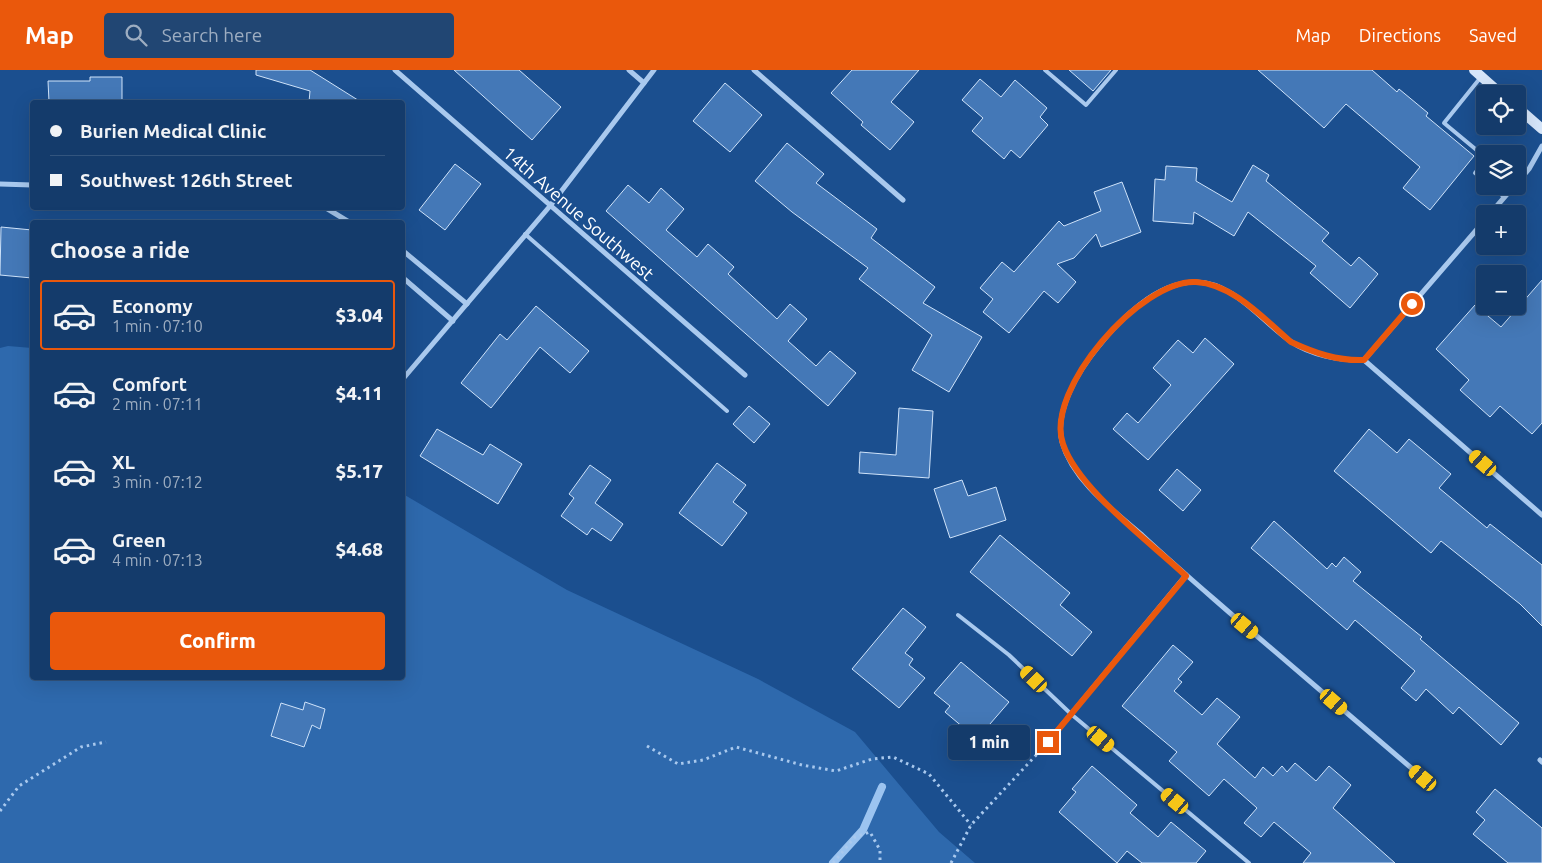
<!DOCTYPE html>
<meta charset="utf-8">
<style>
:root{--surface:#143b6b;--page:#214673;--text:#f1f3f6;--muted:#9dadc1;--line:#33557e;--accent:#ea580c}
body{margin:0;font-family:Ubuntu,sans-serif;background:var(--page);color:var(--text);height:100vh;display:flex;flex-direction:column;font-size:19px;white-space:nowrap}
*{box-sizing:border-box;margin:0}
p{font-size:16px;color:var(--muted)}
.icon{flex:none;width:28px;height:28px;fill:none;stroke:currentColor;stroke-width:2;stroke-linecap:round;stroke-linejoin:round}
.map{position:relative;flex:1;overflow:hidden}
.side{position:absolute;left:30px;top:150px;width:375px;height:460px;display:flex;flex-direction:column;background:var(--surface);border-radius:5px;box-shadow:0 5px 20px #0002,0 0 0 1px var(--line)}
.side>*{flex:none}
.guide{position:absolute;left:30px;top:30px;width:375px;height:110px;border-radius:5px;box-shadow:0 5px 20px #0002,0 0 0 1px var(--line);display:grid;align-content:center;height:110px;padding:0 20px;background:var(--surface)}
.fabs{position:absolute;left:1476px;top:15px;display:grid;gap:10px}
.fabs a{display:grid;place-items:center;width:50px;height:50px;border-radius:5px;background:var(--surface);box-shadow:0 5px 20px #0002,0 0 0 1px var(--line);font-size:25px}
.end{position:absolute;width:22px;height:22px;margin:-11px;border:6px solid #ea580c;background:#fff;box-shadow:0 0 0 2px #fff}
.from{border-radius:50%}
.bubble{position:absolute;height:35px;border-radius:5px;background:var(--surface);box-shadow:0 5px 20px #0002,0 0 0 1px var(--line);font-size:16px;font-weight:800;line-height:35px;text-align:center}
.car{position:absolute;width:15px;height:30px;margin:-15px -8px;border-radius:6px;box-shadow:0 0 4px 1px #0007;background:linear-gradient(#f5c518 24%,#345 0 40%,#f5c518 0 76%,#345 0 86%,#f5c518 0)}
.guide b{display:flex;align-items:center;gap:18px;height:48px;font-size:19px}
.guide b+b{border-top:1px solid var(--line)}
.guide i{width:12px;height:12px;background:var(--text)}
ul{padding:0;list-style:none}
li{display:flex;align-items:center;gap:15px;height:70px;margin:0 10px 8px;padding:0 10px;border:2px solid transparent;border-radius:5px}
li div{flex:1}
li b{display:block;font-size:19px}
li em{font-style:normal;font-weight:800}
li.on{border-color:var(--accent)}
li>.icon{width:45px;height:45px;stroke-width:1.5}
h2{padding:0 20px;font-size:22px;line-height:60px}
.cta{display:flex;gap:10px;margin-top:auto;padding:10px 20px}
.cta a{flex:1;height:58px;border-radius:5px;background:var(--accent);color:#fff;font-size:20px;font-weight:800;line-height:58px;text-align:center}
header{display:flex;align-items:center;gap:30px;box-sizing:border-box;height:70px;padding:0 25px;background:var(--accent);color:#fff}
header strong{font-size:24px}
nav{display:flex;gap:28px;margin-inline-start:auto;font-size:18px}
.search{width:350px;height:45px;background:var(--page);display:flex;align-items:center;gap:12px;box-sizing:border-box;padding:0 18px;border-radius:5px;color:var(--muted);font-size:19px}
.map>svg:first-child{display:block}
</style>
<header>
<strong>Map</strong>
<div class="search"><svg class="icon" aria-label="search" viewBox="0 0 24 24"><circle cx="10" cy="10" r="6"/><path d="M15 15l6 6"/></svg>Search here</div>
<nav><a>Map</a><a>Directions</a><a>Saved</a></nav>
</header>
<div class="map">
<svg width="1542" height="793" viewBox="0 0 1542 793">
<rect width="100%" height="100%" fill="#1b4f8f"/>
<path fill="#2e69ad" d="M8,276L32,278V608H402L403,424L567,520L758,609L855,662L939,762L975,793H0V278Z"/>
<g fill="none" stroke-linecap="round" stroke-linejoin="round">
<path stroke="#9cc4f0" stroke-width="8" d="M833,793L863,760L882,717"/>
</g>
<g fill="#4478b7" stroke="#cfe3fa">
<path d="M256,0H310L361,32H309L310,21L256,5Z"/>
<path d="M454,0H519L561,37L532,70Z"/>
<path d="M852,0H919L891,32L914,52L890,80L861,55L863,52L831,23Z"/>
<path d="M1069,0H1111L1093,21Z"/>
<path d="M1258,0H1372L1397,22L1399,19L1428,43L1426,46L1474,86L1430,140L1403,118L1420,97L1346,34L1324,58Z"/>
<path d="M90,7H122V32H49L48,11H90Z"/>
<path d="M980,9L1001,27L1015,10L1047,38L1040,47L1048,55L1020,88L1011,80L1004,89L972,61L983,48L962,30Z"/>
<path d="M725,13L762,45L730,82L693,51Z"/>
<path d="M787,73L824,104L816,113L877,159L871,168L935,217L923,233L982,267L949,322L912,300L932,265L859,209L868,198L792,142L755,111Z"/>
<path d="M455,94L481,114L445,160L419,140Z"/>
<path d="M1253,95L1269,105L1266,111L1329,163L1322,171L1351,196L1359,187L1378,204L1350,238L1310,203L1316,196L1248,142L1234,166L1194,142L1193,154L1153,151L1155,109L1165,110L1166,96L1197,98L1196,111L1232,132Z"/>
<path d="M1122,112L1141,162L1101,177L1096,164L1074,188L1057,194L1076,212L1058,233L1044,221L1009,263L983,242L993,229L980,218L1002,192L1014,202L1059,151L1064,156L1101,141L1094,122Z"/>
<path d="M628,115L649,133L661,118L684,139L666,160L697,187L708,174L734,197L728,204L777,249L790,234L807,249L788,271L816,296L830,281L856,303L828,336L606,141Z"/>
<path d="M1,157L32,160V208L0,205Z"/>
<path d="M1542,210V353L1532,364L1500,336L1490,347L1460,320L1469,310L1436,279L1475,235L1501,257Z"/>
<path d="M536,236L589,281L570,303L540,277L491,338L461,313L500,264L507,270Z"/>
<path d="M1205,268L1234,294L1148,390L1113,359L1127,343L1138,353L1171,315L1153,298L1178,270L1193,283Z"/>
<path d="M749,336L770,354L754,373L733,354Z"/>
<path d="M899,338L933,341L929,408L859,403L860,382L896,385Z"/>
<path d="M437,359L483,385L490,374L522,394L498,434L420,386Z"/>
<path d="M1369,359L1397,383L1409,369L1451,404L1439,418L1487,458L1490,454L1542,495V556L1520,534L1441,471L1431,483L1334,401Z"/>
<path d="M717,393L746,415L733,432L747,443L722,476L679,443Z"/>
<path d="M590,395L611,410L595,433L623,454L611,471L592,458L587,465L561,446L574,428L569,424Z"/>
<path d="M1177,399L1201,420L1183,441L1159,420Z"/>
<path d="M962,410L968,426L996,417L1006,450L950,468L934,419Z"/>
<path d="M1274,451L1327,499L1332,493L1336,497L1344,487L1361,502L1353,511L1422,567L1420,569L1519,653L1501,675L1459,637L1453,644L1426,619L1416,631L1401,618L1415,601L1355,550L1347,560L1251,478Z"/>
<path d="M1000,465L1070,523L1060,535L1092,562L1072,586L970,502Z"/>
<path d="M903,538L926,557L905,583L913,589L909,595L925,608L899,638L852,599Z"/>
<path d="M1173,575L1193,592L1178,609L1182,612L1174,621L1202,645L1217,628L1240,647L1217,674L1255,708L1263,697L1273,706L1282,696L1287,702L1295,693L1316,711L1329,696L1351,715L1333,738L1395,793H1303L1311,783L1274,752L1261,767L1244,753L1257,738L1224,709L1209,726L1169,691L1177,682L1122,636Z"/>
<path d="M961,592L1009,632L977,669L945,642L950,636L934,623Z"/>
<path d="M305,632L325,639L320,659L312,655L304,677L271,666L281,633L303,640Z"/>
<path d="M1092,696L1137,735L1130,743L1158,767L1171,752L1206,781L1196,793H1142L1127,781L1117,793L1059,742L1076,722L1072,719Z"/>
<path d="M1495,719L1542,758V793H1508L1473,764L1485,750L1476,742Z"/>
</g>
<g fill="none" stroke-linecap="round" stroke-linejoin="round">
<g stroke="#a9c9ee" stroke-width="3" stroke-dasharray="2.5 4" stroke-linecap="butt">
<path d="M647,676L678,694L703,690L736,677L802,695L836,701L872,689L893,687L929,704L971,755"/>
<path d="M0,741L19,716L81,677L106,672"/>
<path d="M833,793L855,767L870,762L880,780V793"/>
<path d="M951,793L971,755L1039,682"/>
</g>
<g stroke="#a9c9ee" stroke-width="4">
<path d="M1045,0L1086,35L1116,0"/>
<path d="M1481,7L1444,53L1485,87"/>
<path d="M1485,91L1475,103L1485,111"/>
<path d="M1492,116L1504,127"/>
<path d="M525,164L727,341"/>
<path d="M958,545L1009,585L1071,644L1249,793"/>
</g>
<g stroke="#a9c9ee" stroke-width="5">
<path d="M395,0L745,305"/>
<path d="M629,0L644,13"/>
<path d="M754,0L903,130"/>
<path d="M1518,112L1529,99L1542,76"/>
<path d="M0,114L32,115"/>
<path d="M326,138L349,152"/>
<path d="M1490,144L1514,116"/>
<path d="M402,180L467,234"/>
<path d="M402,207L453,251"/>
<path d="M1364,290L1485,150"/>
<path d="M402,310L550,136L654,0"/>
<path d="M1048,672L1186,505"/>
<path d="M1540,690L1542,692"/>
<path d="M1423,708C1361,655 1300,603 1238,550C1206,522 1173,494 1142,465C1113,440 1073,411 1062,372C1054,341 1079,300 1098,277C1120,249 1156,213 1194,212C1233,211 1261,251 1290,271C1310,285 1340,291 1364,290L1542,445"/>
</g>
<g stroke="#d6e6fa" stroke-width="10">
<path d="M1474,0L1501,24"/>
<path d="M1518,38L1542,59"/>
</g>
</g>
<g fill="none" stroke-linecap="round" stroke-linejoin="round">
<path stroke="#ea580c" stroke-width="6" d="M1048,672L1186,506C1150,472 1078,419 1063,374C1044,320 1141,209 1196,212C1233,214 1264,249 1291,272C1315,283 1337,291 1364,290L1412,234"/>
</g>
<g text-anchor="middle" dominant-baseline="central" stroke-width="4.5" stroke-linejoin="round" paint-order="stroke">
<g font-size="18" fill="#fff" stroke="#1b4f8f">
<text transform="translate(579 143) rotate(41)">14th Avenue Southwest</text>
</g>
</g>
</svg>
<div class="fabs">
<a><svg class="icon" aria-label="locate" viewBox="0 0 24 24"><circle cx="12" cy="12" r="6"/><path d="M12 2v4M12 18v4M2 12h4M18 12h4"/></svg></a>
<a><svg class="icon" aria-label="layers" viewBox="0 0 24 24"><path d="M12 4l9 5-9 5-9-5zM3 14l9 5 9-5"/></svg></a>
<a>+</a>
<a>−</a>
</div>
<i class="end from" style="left:1412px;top:234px"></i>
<i class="end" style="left:1048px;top:672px"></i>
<div class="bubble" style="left:948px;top:655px;width:82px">1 min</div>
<i class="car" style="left:1483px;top:393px;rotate:311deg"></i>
<i class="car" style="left:1245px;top:556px;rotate:130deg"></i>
<i class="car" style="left:1034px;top:609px;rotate:314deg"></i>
<i class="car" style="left:1334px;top:632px;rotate:131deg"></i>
<i class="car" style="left:1101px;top:669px;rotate:130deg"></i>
<i class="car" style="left:1423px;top:708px;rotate:310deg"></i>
<i class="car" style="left:1175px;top:731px;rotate:310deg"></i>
<div class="guide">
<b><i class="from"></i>Burien Medical Clinic</b>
<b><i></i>Southwest 126th Street</b>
</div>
<section class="side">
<h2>Choose a ride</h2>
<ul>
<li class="on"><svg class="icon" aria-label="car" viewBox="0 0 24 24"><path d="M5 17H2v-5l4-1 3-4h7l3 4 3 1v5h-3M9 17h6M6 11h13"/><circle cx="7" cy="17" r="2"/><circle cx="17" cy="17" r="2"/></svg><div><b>Economy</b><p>1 min · 07:10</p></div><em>$3.04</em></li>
<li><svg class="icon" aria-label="car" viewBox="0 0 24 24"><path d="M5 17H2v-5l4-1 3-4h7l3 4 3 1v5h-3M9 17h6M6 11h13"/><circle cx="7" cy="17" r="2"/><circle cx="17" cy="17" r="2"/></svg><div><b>Comfort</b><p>2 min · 07:11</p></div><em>$4.11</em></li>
<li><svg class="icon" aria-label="car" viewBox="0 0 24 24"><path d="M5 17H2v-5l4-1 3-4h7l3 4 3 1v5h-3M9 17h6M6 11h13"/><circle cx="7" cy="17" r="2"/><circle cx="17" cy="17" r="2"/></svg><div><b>XL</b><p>3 min · 07:12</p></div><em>$5.17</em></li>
<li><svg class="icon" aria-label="car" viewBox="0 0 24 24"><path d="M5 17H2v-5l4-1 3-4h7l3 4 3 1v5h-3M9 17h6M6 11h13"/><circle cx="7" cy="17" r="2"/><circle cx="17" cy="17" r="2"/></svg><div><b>Green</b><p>4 min · 07:13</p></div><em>$4.68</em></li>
</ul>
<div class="cta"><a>Confirm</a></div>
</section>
</div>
